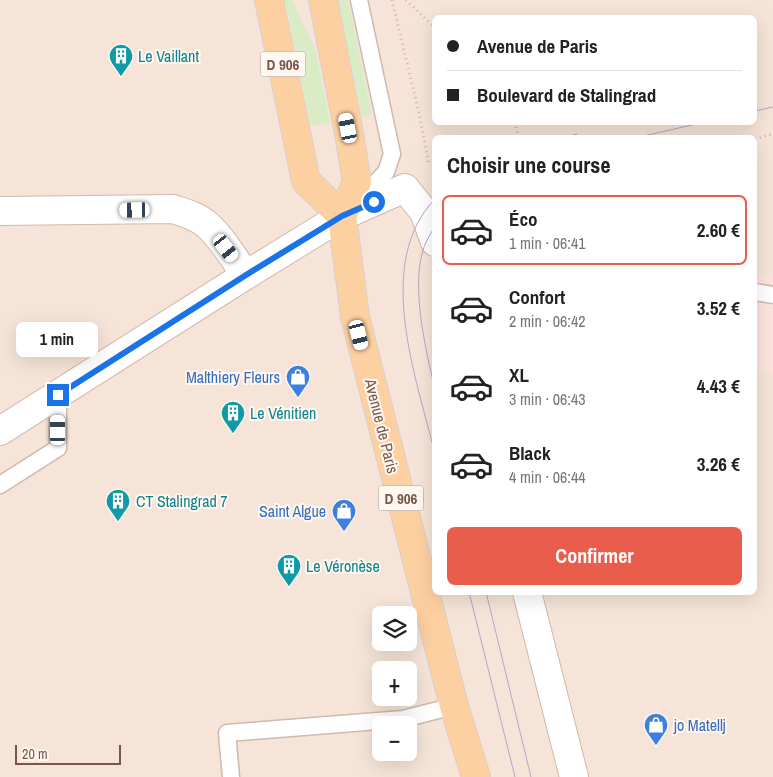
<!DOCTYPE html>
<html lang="fr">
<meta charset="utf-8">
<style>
:root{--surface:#fff;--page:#f6f6f6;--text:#222;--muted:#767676;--line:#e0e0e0;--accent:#ea5c4b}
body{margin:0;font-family:"Archivo Narrow",sans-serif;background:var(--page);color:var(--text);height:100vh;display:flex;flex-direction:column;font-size:19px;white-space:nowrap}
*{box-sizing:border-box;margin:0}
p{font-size:16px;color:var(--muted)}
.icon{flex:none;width:28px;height:28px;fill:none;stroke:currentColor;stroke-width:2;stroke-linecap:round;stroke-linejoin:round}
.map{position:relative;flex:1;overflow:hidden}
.drawer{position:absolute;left:432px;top:135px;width:325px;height:460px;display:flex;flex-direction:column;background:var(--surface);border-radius:8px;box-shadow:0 5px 20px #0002}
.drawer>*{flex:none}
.hud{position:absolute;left:432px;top:15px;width:325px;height:110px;border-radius:8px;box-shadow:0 5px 20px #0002;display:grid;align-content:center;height:110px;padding:0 15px;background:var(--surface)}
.tools{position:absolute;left:372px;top:606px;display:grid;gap:10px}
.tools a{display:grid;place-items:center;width:45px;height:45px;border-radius:8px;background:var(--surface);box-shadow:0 5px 20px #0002;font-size:25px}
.scale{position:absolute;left:15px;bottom:12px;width:106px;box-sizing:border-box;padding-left:5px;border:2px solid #79564b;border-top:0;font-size:14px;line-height:18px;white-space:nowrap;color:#79564b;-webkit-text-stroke:4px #fff8f1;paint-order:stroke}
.end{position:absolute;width:22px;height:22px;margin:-11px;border:6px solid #1a73e8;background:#fff;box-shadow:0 0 0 2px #fff}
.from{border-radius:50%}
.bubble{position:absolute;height:35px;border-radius:8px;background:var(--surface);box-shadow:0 5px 20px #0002;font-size:16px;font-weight:800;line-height:35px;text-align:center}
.car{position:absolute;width:15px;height:30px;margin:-15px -8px;border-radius:6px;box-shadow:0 0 4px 1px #0007;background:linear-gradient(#fff 24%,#345 0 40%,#fff 0 76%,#345 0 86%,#fff 0)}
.hud b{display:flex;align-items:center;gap:18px;height:48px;font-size:19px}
.hud b+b{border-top:1px solid var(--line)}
.hud i{width:12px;height:12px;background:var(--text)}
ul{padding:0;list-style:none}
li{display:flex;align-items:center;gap:15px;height:70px;margin:0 10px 8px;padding:0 5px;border:2px solid transparent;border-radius:8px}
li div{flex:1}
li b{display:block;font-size:19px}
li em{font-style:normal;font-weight:800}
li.active{border-color:var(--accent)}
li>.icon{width:45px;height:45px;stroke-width:1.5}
h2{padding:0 15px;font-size:22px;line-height:60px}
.primary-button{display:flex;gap:10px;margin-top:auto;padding:10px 15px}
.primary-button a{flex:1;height:58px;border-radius:8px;background:var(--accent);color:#fff;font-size:20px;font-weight:800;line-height:58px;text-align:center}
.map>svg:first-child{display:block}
</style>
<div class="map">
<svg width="773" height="777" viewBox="0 0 773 777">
<rect width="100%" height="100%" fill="#fdf3e9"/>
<path fill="#f5e4d7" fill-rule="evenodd" d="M0,0H773V777H0ZM435,18H755V122H435ZM435,138H755V592H435ZM381,615H409V642H381ZM381,670H409V698H381ZM381,725H409V752H381Z"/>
<path fill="#fee3dd" d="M755,275L773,278V373L755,370Z"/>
<g fill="#daecc6">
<path d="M285,0H292L316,51L330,123L311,126Z"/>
<path d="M337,0H348L372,115L362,117Z"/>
</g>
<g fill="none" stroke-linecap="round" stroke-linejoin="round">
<defs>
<g id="lane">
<path d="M355,204L386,172L392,154L359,0"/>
<path d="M755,292L773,295"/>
<path d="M0,485L58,448V395"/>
<path d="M231,777L227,733L403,719L454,706"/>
</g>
<g id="street">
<path d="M0,211L173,209C185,213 197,216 206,224C221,236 234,259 246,275"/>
<path d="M342,216L405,188L424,212L435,242"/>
<path d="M527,592L574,777"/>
</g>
<path id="secondary" d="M0,431L246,275L342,216"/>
<g id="primary">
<path d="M269,0L306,181L342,216"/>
<path d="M323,0L348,128L357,182L342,216L355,317L454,706L476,777"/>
</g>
</defs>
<use href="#lane" stroke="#d0b9ae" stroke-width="19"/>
<use href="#street" stroke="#d0b9ae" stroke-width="30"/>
<use href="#secondary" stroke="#d6bbad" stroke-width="30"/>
<use href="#primary" stroke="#d9d0cd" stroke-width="30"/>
<g stroke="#d9b1a2" stroke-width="3" stroke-dasharray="1 4" stroke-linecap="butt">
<path d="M392,0L419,113L429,165"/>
<path d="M406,0L435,28"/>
<path d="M515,122L519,138"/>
<path d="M755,139L773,134"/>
</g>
<use href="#lane" stroke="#fff" stroke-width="16"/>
<use href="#street" stroke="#fff" stroke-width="28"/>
<use href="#secondary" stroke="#fff" stroke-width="28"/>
<use href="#primary" stroke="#fdd0a1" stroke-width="28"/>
<g stroke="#b4a6c9" stroke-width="1">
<path d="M755,111L773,107"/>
<path d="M639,137L705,122"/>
<path d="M562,138L577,134"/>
<path d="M435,199C373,263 417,379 435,454"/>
<path d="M435,226C430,235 424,244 422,254C412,291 426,352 435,389"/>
<path d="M469,592L515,777"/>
<path d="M486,592L531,777"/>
</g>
</g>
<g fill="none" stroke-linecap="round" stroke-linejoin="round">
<path stroke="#1a73e8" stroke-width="6" d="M58,395L246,275L342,216L374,202"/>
</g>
<defs>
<symbol id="building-pin" viewBox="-11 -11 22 30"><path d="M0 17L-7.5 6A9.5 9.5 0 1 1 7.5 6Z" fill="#0f9aa8" stroke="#fff8f1"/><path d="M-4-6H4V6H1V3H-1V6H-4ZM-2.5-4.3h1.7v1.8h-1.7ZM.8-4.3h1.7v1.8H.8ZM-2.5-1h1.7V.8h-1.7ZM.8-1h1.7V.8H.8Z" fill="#fff"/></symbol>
<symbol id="shop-pin" viewBox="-11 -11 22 30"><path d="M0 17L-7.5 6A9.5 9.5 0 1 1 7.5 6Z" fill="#3f7fe0" stroke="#fff8f1"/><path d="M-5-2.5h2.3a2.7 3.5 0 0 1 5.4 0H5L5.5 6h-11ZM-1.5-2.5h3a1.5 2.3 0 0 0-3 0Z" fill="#fff"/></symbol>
</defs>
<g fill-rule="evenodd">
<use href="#building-pin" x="107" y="42" width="28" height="38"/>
<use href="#shop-pin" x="284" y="363" width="28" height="38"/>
<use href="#building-pin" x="219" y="399" width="28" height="38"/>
<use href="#building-pin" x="104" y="487" width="28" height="38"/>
<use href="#shop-pin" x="330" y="497" width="28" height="38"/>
<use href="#building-pin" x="275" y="552" width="28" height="38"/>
<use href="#shop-pin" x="642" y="711" width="28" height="38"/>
</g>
<g text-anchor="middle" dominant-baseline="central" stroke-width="4" stroke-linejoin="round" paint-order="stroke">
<g fill="#fff8f1" stroke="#a1877d" stroke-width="1">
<rect x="260.5" y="51.5" width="45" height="25" rx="4"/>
<rect x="378.5" y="485.5" width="45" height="25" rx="4"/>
</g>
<g font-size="15" font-weight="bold" fill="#79564b">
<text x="283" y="64">D 906</text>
<text x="401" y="498">D 906</text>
</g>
<g font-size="16" fill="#0d838f" stroke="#fff8f1" text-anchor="start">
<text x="138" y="56">Le Vaillant</text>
<text x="250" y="413">Le Vénitien</text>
<text x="136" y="501">CT Stalingrad 7</text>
<text x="306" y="566">Le Véronèse</text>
</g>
<g font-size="16" fill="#366cbe" stroke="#fff8f1" text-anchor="end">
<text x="280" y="377">Malthiery Fleurs</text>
<text x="326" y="511">Saint Algue</text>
<text x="674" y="725" text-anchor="start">jo Matellj</text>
</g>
<g font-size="16" fill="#79564b" stroke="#fff8f1">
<text transform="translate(382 426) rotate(76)">Avenue de Paris</text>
</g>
</g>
</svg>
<div class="tools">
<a><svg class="icon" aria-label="layers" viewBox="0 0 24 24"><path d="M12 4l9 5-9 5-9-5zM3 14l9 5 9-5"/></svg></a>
<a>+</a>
<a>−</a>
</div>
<div class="scale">20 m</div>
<i class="end from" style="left:374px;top:202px"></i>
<i class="end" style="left:58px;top:395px"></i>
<div class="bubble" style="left:16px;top:322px;width:82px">1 min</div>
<i class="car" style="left:348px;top:128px;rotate:349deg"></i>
<i class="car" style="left:135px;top:210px;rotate:269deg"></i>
<i class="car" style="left:226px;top:248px;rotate:143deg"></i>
<i class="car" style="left:359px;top:335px;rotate:166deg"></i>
<i class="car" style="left:58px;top:430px;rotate:0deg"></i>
<div class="hud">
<b><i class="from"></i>Avenue de Paris</b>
<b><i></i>Boulevard de Stalingrad</b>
</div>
<section class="drawer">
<h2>Choisir une course</h2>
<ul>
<li class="active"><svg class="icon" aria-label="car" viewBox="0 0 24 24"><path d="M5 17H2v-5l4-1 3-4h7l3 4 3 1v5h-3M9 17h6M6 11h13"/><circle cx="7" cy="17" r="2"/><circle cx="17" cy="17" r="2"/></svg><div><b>Éco</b><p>1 min · 06:41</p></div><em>2.60 €</em></li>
<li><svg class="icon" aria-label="car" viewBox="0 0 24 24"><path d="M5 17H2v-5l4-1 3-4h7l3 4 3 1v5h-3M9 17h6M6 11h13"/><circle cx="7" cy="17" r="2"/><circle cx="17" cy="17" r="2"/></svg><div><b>Confort</b><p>2 min · 06:42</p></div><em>3.52 €</em></li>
<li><svg class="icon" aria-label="car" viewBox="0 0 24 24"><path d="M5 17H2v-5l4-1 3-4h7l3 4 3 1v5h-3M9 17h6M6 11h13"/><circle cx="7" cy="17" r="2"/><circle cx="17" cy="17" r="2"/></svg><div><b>XL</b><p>3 min · 06:43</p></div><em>4.43 €</em></li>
<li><svg class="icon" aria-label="car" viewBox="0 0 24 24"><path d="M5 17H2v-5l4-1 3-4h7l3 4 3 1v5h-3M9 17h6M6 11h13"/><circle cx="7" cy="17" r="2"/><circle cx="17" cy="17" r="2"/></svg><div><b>Black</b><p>4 min · 06:44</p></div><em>3.26 €</em></li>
</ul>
<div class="primary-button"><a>Confirmer</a></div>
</section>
</div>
